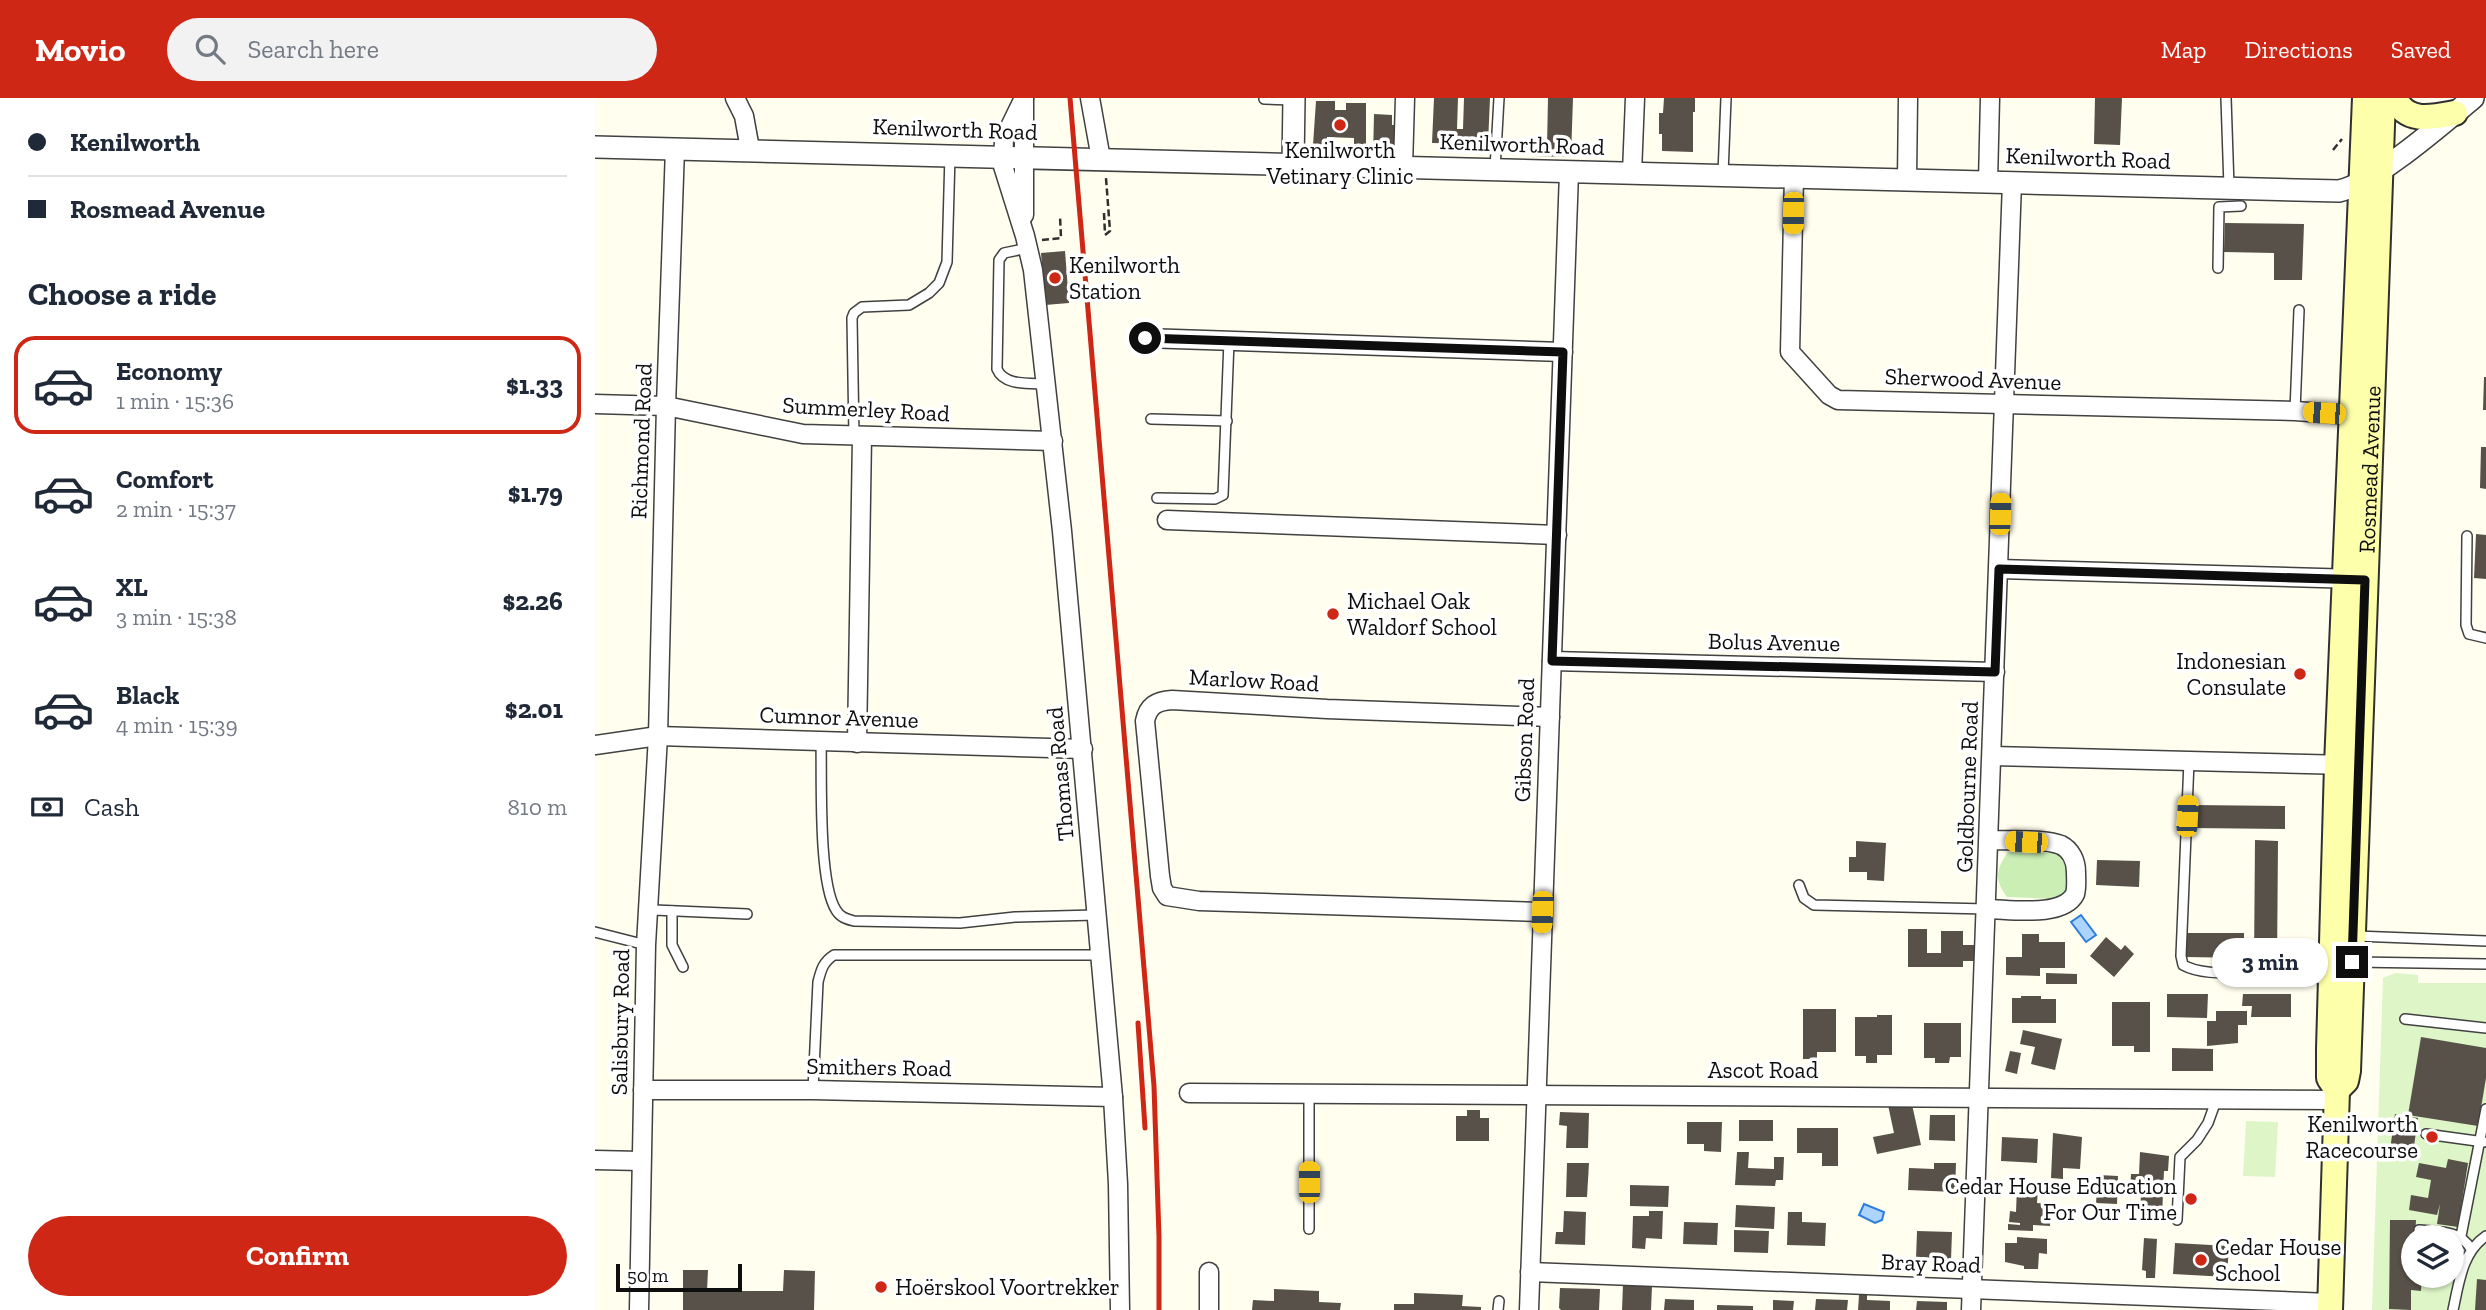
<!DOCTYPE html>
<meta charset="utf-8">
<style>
:root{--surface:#fff;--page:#f2f2f3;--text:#1f2937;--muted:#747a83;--line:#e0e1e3;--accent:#ce2716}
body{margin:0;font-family:"Zilla Slab",serif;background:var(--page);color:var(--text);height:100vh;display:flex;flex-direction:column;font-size:26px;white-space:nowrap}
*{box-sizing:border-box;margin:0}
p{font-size:23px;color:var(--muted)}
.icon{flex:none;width:38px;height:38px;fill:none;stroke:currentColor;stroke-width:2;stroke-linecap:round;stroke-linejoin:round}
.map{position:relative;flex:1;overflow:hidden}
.drawer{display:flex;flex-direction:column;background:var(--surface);width:595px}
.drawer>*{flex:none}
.hud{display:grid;align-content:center;height:154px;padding:0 28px;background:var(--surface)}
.fabs{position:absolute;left:1806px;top:1127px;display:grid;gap:14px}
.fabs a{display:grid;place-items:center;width:63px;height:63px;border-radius:50%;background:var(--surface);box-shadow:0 2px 5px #0004;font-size:35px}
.scale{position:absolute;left:21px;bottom:18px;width:126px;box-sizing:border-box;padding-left:7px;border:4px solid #0e0e0e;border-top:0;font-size:19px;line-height:24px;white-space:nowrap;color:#0e0e0e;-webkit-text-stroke:5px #fff;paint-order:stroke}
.end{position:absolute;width:32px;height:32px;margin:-16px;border:9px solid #0e0e0e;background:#fff;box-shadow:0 0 0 4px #fff}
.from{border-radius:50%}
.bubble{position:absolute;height:49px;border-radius:24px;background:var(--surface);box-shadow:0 2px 5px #0004;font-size:23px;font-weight:700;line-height:49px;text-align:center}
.car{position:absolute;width:21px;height:42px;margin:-21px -10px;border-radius:9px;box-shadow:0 0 5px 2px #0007;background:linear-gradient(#f5c518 24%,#345 0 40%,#f5c518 0 76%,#345 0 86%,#f5c518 0)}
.hud b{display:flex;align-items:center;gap:24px;height:66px;font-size:26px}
.hud b+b{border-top:2px solid var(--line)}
.hud i{width:18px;height:18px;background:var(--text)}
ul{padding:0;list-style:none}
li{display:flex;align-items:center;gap:21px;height:98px;margin:0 14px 10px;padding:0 14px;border:4px solid transparent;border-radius:21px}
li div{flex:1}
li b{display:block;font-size:26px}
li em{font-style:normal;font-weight:700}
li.current{border-color:var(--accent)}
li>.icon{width:63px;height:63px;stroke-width:1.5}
h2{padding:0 28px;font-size:32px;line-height:84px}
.pay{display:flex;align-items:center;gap:18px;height:77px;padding:0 28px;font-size:26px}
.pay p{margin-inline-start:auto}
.cta{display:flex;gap:14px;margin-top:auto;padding:14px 28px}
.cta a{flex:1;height:80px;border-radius:42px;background:var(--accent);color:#fff;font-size:28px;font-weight:700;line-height:80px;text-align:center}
header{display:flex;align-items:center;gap:42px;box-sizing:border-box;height:98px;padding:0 35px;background:var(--accent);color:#fff}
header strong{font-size:33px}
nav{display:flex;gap:38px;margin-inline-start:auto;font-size:24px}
.search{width:490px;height:63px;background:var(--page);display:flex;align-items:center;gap:18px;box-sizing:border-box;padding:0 24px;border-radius:38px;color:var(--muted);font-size:26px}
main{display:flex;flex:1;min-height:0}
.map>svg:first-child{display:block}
</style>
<header>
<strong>Movio</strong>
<div class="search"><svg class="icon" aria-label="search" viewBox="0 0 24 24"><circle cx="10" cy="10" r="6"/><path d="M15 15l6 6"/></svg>Search here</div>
<nav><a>Map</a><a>Directions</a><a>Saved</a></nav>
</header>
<main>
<section class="drawer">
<div class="hud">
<b><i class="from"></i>Kenilworth</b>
<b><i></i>Rosmead Avenue</b>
</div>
<h2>Choose a ride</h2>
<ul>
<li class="current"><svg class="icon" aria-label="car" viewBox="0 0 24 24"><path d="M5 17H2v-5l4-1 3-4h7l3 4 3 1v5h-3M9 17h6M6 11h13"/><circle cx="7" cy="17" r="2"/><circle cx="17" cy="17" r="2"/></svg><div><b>Economy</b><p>1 min · 15:36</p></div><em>$1.33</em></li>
<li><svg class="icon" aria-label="car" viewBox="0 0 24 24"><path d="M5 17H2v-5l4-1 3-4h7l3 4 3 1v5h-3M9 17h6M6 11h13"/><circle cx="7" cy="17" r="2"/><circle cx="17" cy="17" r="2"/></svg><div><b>Comfort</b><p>2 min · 15:37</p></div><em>$1.79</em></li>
<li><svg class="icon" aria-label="car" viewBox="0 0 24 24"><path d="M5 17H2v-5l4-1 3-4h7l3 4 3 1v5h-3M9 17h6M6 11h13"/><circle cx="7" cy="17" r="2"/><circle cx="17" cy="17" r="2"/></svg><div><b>XL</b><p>3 min · 15:38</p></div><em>$2.26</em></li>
<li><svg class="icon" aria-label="car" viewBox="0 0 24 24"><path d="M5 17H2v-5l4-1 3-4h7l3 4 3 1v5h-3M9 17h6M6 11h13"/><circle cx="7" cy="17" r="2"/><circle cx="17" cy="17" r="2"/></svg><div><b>Black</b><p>4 min · 15:39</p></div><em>$2.01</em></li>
</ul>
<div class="pay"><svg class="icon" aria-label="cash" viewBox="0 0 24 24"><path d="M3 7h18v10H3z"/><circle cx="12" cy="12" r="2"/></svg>Cash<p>810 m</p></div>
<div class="cta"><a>Confirm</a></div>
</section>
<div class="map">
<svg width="1891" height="1212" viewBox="0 0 1891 1212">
<rect width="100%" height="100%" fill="#fffeef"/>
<path fill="#caeeb4" d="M1413,754L1462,755L1471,768V792L1461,801L1412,799C1399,782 1401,771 1413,754Z"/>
<g fill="#def5c7" fill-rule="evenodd">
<path d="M1800,875L1823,877V885H1891V1212H1777L1788,880ZM1818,1139H1857V1178H1818Z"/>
<path d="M1651,1023L1683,1024L1680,1079L1648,1078Z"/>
</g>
<g fill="#add4fd" stroke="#2c7ddc" stroke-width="2">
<path d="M1486,817L1501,837L1491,844L1476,824Z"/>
<path d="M1269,1106L1289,1114L1287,1122L1280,1125L1264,1117Z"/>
</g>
<g fill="#585149">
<path d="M839,0H863L862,31H868L869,0H895L893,46L837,45Z"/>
<path d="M953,0H978L976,59L939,58V47L952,48Z"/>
<path d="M1069,0H1100V14H1098V54L1067,53V36H1064V15H1068Z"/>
<path d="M1500,0H1527L1525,47L1499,46Z"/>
<path d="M721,3H740V12H751V5H771V47H759V40L732,39V47H718Z"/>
<path d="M779,16L797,17V27H800L799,59H778Z"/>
<path d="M1630,125L1709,126L1707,182H1679V155L1629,154Z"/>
<path d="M470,153L474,205L450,207L446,155Z"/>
<path d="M1889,279H1891V312H1888Z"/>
<path d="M1886,349H1891V391L1885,390Z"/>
<path d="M1881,436L1891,437V481L1879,480Z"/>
<path d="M1597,707L1690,708V731L1597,730Z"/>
<path d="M1660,742L1683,743L1682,866H1659Z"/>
<path d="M1261,743L1291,745L1289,783L1272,782V774H1254V759H1261Z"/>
<path d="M1502,762L1545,763L1544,789L1501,787Z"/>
<path d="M1313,831H1332V855H1346V833H1368V847H1379V863H1368V869H1313Z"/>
<path d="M1592,835H1649V860L1592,859Z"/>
<path d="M1427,836H1444V844H1470V870H1445V878L1411,877V859H1427Z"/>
<path d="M1511,839L1526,852L1530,847L1539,856L1519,879L1495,858Z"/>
<path d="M1451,875L1482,876V886H1451Z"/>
<path d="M1572,896H1613L1612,920L1572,919Z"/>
<path d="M1648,896H1696V919H1656L1657,908H1647Z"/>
<path d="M1426,898H1446V901H1461V925H1417V900H1426Z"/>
<path d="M1517,904H1555V954H1539V948H1517Z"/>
<path d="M1208,911H1241V954H1222V961H1208Z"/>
<path d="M1621,913H1652V927H1643V945L1612,948V923H1621Z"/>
<path d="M1282,917H1297V957H1282V965H1271V958H1260V919H1282Z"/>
<path d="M1329,925H1366V959H1355L1354,965H1340V960H1329Z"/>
<path d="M1428,932L1467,941L1460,972L1436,966L1440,949L1425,946Z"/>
<path d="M1826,939L1891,950V980L1883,1028L1813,1017Z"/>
<path d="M1577,950L1618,951V973H1577Z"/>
<path d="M1415,953L1426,955L1422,976L1410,973Z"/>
<path d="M1316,1002L1326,1047L1282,1056L1278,1039L1299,1035L1293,1007Z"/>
<path d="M872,1012H885V1020H894V1043H861V1018H872Z"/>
<path d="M965,1014L994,1015L993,1050H971L972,1028L964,1027Z"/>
<path d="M1800,1016L1823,1020L1817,1062L1794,1059Z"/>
<path d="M1335,1017H1360V1043L1334,1042Z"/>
<rect x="1144" y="1022" width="34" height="21"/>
<path d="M1092,1024H1127L1126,1054L1109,1053V1046H1092Z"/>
<path d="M1202,1030H1243V1068H1227V1055H1202Z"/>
<path d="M1458,1035L1487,1039L1485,1071L1468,1070V1081L1456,1080Z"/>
<path d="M1407,1039L1443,1041L1442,1065L1406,1063Z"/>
<path d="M1142,1054H1154L1153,1070L1179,1071V1059H1189L1188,1082H1181L1180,1088L1140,1087Z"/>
<path d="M1545,1054L1574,1058L1573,1073H1569L1567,1118L1545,1117L1546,1095H1535L1536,1076H1544Z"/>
<path d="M1853,1061L1873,1065L1863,1129L1842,1126L1845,1106L1842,1117L1814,1112L1816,1097L1833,1100L1836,1082L1821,1079L1824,1065L1851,1070Z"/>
<path d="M972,1065H994L992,1099H971Z"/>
<path d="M1339,1065H1361L1360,1094L1313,1092L1314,1070L1339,1071Z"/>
<path d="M1503,1077L1523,1078L1522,1106L1501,1105Z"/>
<path d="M1035,1087L1074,1088L1073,1109L1035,1108Z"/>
<path d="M1422,1089L1443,1090L1442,1105L1456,1106L1455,1128L1438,1127V1133L1413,1132V1126L1425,1127V1125L1414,1124L1415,1113L1421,1114Z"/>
<path d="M1141,1107L1180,1109L1179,1131L1140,1129Z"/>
<path d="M969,1113L991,1114L990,1147L960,1146L961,1134H968Z"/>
<path d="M1054,1113H1068L1067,1141L1051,1140L1050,1151L1037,1150L1038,1118H1054Z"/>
<path d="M1193,1114H1207V1124L1231,1125L1230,1148L1192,1147Z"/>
<path d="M1795,1122H1821L1818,1178H1827L1826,1193L1816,1192V1212L1794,1211Z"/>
<path d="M1089,1124L1123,1125L1122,1147L1088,1146Z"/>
<path d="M1139,1132L1174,1133L1173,1155L1139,1154Z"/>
<path d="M1322,1133L1357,1134L1356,1162L1321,1161Z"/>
<path d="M1422,1139L1452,1141V1156L1444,1155L1443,1171H1429V1168L1410,1164V1145H1422Z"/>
<path d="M1549,1140L1562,1141L1560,1180H1551V1173L1547,1172Z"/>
<path d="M1580,1145L1634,1148L1632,1179L1578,1176Z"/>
<path d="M88,1172H113L112,1193H188L189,1172L220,1173L219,1212H88Z"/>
<path d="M1882,1181L1891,1182V1212H1880Z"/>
<path d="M1028,1186L1057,1188L1056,1212H1027Z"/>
<path d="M965,1190L1005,1191L1004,1212H966L964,1210Z"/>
<path d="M679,1191L724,1193V1204L746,1205L745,1212H657L658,1202L679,1203Z"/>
<path d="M819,1195L868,1197L867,1208L886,1209V1212H799V1206H819Z"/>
<path d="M1264,1197H1272V1202L1295,1203V1212H1263Z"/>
<path d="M1070,1201L1099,1202V1212H1069Z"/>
<path d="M1221,1201L1253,1202L1252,1212H1220Z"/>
<path d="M1178,1202L1199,1203L1198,1212H1178Z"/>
<path d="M1322,1203L1352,1204V1212H1321Z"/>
<path d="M1122,1207L1158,1208V1212H1122Z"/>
</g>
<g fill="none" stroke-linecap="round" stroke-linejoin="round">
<defs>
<g id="service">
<path d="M1631,0L1634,89"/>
<path d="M669,1L697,2"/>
<path d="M900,71L904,0"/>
<path d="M1128,76L1131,0"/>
<path d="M433,150L409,155L404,162L402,271C409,288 434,285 451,286"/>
<path d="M1623,170L1624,109L1646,108"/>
<path d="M1700,313L1704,212"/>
<path d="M556,321L632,323"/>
<path d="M259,339L257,220L259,215L267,209L314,207L334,195L344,185L352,164L355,57"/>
<path d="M562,400L620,401L628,397L634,243"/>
<path d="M1872,438L1871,527L1874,536L1891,540"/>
<path d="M226,643C227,680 223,784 241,812C245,819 251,821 259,823L365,825L420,819L501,817"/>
<path d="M1594,663L1586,858L1588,867C1612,880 1647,872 1674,875C1694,876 1714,880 1734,881"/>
<path d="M1204,787L1209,800L1219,807L1392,811"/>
<path d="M77,813V847L88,869"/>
<path d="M52,814L59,812L152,816"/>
<path d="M0,834L51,847"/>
<path d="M1761,838L1891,843"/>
<path d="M1760,864L1891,866"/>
<path d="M1810,921L1891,930"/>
<path d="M218,992L223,884C226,872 228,864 239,857H504"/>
<path d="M714,994V1131"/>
<path d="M1831,1036L1889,1044"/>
<path d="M1582,1122L1585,1059L1602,1042L1613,1025L1622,1000"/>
<path d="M1824,1132C1844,1134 1865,1132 1876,1151"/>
<path d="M1866,1138L1891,1011"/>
<path d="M903,1212L904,1203"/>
<path d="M1858,1212C1864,1185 1867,1154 1891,1138"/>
</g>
<g id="minor">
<path d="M140,0L149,18L155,51"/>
<path d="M429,0L409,41L408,68L430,138L438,172L467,433L518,999L523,1086L525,1212"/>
<path d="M495,0L506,61"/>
<path d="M429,2V117"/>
<path d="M808,69L810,0"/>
<path d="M1037,75L1040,0"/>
<path d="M1199,78L1195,254L1234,297L1243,302L1700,313L1756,317"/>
<path d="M1312,81L1313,0"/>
<path d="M1393,84L1395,0"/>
<path d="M550,240L968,254"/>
<path d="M0,306L71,308L208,336L458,343"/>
<path d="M572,422L962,437"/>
<path d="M1404,471L1761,481"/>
<path d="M957,563L1400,574"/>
<path d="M262,645L267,339"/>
<path d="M0,647L63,638L488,651"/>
<path d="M1397,658L1752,667"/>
<path d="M1392,811C1414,811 1468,820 1480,796C1482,789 1481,780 1481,774C1481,763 1476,752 1466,747C1448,740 1415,743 1395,742"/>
<path d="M947,814L604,803L572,798L567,790L565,778L550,623C553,608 561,603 577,602L732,611L955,619"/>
<path d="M48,992H218L518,999"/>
<path d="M594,995L1742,1002"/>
<path d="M0,1062L46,1063"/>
<path d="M935,1174L1735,1205"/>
<path d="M44,1212L51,847L63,638L71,308L80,50"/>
<path d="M614,1212V1174"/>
<path d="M934,1212L974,74"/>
<path d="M1376,1212L1417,84"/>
</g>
<g id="tertiary">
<path d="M0,49L1744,93C1778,86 1849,24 1878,0"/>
<path d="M698,66L699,0"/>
</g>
<g id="secondary">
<path d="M1800,0C1811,26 1838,19 1860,15"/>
<path id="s1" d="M1742,992L1751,983L1753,973L1788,0"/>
<path d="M1735,1212L1742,992L1734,980V951L1742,667L1770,0"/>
</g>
</defs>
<use href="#service" stroke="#414141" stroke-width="12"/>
<use href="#minor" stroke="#414141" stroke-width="21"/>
<use href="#tertiary" stroke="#414141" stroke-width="24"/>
<use href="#secondary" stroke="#303030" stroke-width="28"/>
<g stroke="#303030" stroke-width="2.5" stroke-dasharray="7 3.5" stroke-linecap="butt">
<path d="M1738,52L1747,41"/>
<path d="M509,115L510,136"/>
<path d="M510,137L515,133L511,80"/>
<path d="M447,142L466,140L465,118"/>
</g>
<use href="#service" stroke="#fff" stroke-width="9"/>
<use href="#minor" stroke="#fff" stroke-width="18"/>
<use href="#tertiary" stroke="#fff" stroke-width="21"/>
<use href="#secondary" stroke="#fdffaa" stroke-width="24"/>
<g stroke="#ce2716" stroke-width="5">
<path d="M475,0L559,988L564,1139V1212"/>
<path d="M543,925L550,1030"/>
</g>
</g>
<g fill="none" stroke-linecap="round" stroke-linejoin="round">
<path stroke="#0e0e0e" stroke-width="9" d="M550,240L968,254L957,563L1400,574L1404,471L1770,482L1757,864"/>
</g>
<g fill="#ce2716" stroke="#fff" stroke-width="2.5">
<circle cx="745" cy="27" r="7"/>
<circle cx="460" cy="180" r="7"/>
<circle cx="738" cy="516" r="7"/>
<circle cx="1705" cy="576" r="7"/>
<circle cx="1837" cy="1039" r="7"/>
<circle cx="1596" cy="1101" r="7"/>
<circle cx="1606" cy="1162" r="7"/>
<circle cx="286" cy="1189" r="7"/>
</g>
<g text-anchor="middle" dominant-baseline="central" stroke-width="7" stroke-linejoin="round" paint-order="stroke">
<g font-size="23" fill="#0e0e0e" stroke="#fff">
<text transform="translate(360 31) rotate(2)">Kenilworth Road</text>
<text transform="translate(927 46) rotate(2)">Kenilworth Road</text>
<text transform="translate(1493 60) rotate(2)">Kenilworth Road</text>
<text transform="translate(1378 281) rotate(2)">Sherwood Avenue</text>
<text transform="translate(271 311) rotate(3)">Summerley Road</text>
<text transform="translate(46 343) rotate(-88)">Richmond Road</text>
<text stroke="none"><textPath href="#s1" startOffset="625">Rosmead Avenue</textPath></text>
<text transform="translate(1179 544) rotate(1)">Bolus Avenue</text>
<text transform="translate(659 582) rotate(3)">Marlow Road</text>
<text transform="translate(244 619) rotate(2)">Cumnor Avenue</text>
<text transform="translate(929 642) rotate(-88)">Gibson Road</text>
<text transform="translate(465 676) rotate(-95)">Thomas Road</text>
<text transform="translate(1372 689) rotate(-88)">Goldbourne Road</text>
<text transform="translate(25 924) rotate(-89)">Salisbury Road</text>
<text transform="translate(284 969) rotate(1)">Smithers Road</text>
<text x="1168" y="972">Ascot Road</text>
<text transform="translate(1336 1165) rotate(2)">Bray Road</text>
</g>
<g font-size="23" fill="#0e0e0e" stroke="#fff" text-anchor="start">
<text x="745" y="52" text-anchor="middle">Kenilworth<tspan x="745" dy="26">Vetinary Clinic</tspan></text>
<text x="474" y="167">Kenilworth<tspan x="474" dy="26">Station</tspan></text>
<text x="752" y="503">Michael Oak<tspan x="752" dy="26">Waldorf School</tspan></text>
<text x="1691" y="563" text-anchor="end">Indonesian<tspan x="1691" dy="26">Consulate</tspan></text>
<text x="1823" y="1026" text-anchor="end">Kenilworth<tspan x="1823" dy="26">Racecourse</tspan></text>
<text x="1582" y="1088" text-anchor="end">Cedar House Education<tspan x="1582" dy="26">For Our Time</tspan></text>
<text x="1620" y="1149">Cedar House<tspan x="1620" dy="26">School</tspan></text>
<text x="300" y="1189">Hoërskool Voortrekker</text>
</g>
</g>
</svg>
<div class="fabs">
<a><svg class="icon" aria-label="layers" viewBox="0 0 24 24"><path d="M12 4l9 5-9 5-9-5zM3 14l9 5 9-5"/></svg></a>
</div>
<div class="scale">50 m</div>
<i class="end from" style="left:550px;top:240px"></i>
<i class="end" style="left:1757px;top:864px"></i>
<div class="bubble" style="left:1617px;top:840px;width:116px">3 min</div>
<i class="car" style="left:1198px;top:115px;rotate:181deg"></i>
<i class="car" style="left:1729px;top:315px;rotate:274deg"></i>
<i class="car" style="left:1405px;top:416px;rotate:2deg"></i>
<i class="car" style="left:1592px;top:718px;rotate:3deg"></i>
<i class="car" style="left:1431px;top:744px;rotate:273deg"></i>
<i class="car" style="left:947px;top:814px;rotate:182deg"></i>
<i class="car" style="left:714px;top:1084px;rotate:0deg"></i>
</div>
</main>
